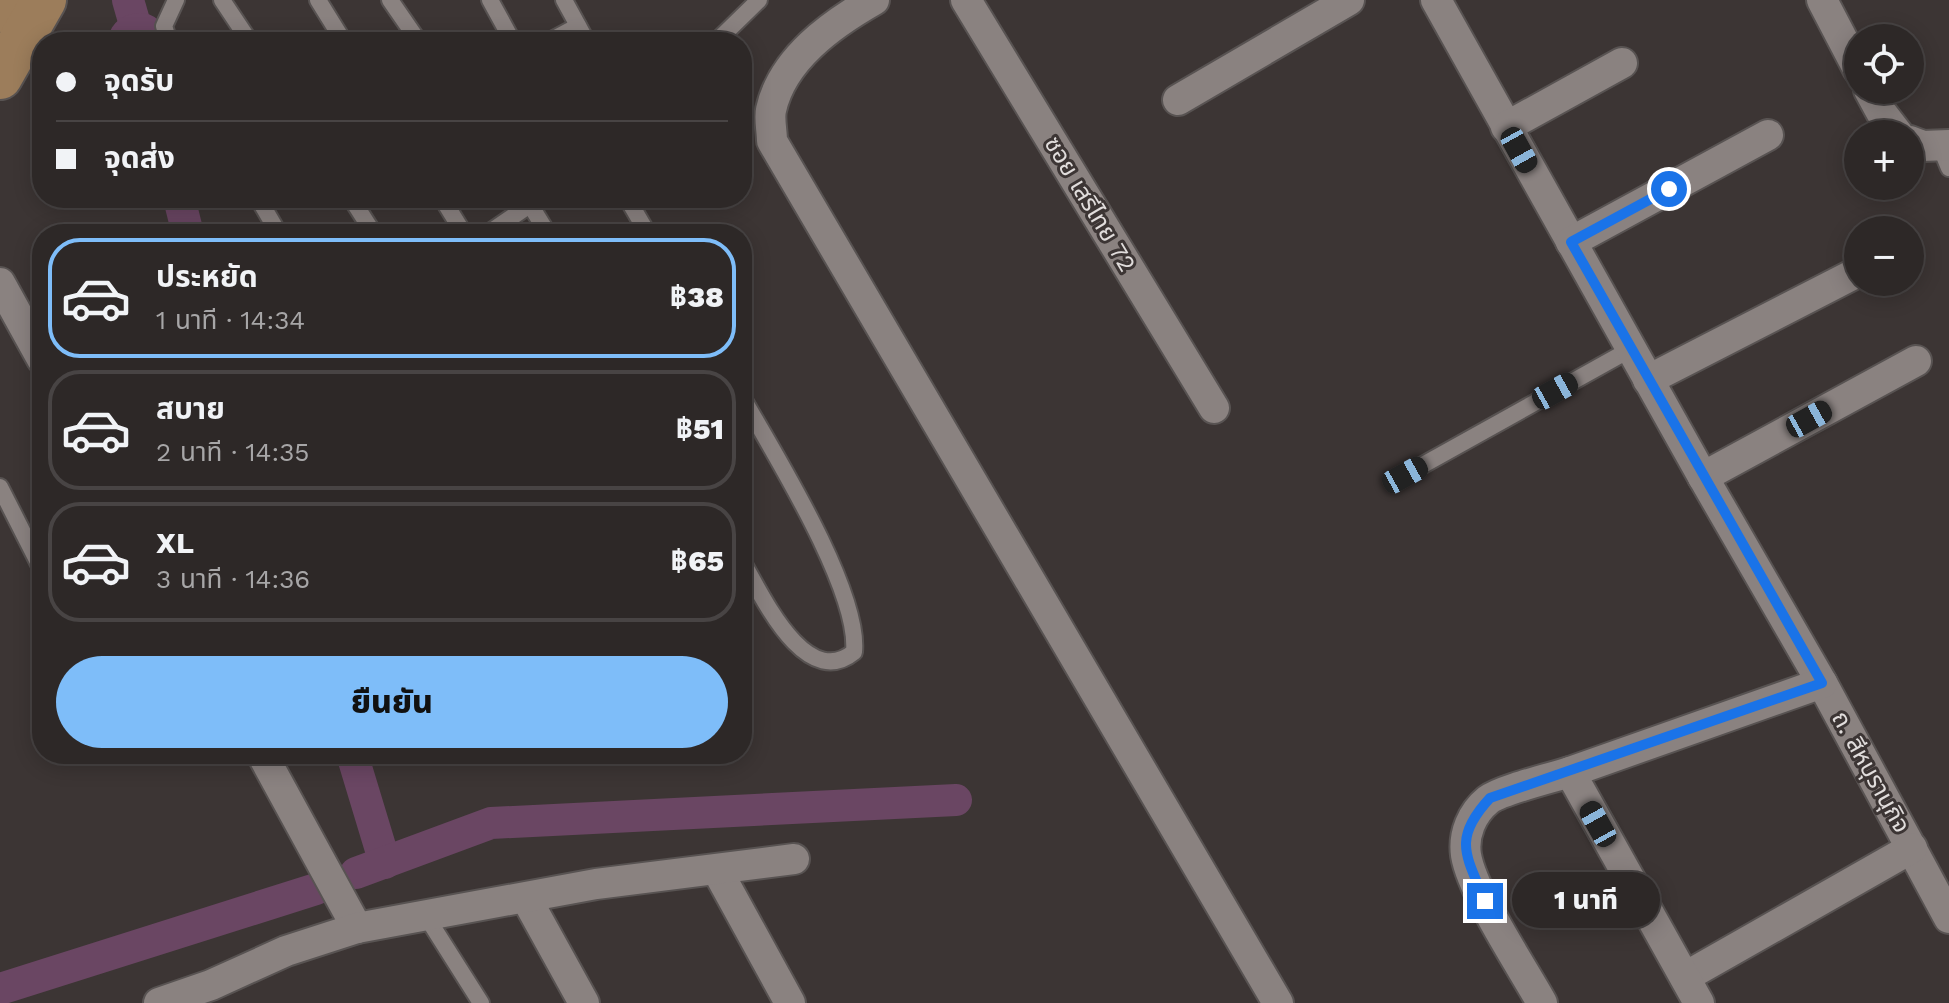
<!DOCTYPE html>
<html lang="th">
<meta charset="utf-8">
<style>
:root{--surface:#2d2827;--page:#35302f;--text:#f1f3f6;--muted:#a7a6a7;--line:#484444;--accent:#7ebdf9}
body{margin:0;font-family:"Work Sans","Noto Sans Thai",sans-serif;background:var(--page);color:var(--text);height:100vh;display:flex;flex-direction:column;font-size:30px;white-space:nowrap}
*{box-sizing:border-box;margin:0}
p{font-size:26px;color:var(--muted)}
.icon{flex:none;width:44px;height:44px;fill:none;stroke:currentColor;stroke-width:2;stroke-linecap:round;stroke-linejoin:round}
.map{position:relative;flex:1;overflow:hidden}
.drawer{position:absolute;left:32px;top:224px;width:720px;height:540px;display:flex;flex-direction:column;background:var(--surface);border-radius:32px;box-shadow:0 4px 20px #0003,0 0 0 2px var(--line)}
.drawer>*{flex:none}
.hud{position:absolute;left:32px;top:32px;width:720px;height:176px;border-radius:32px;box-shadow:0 4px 20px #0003,0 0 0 2px var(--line);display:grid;align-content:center;height:176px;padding:0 24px;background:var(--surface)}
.fabs{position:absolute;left:1844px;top:24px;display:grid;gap:16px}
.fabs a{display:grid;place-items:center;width:80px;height:80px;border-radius:50%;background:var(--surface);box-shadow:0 4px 20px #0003,0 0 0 2px var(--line);font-size:40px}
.end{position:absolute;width:36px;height:36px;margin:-18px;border:10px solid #1a73e8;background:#fff;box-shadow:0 0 0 4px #fff}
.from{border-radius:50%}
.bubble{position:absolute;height:56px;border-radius:28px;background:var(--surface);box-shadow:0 4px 20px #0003,0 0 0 2px var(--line);font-size:26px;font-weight:800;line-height:56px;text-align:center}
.car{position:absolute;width:24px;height:48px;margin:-24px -12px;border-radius:10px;box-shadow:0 0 6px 2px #0007;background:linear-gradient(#222 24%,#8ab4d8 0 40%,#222 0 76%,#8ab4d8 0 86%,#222 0)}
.hud b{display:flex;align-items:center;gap:28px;height:76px;font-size:30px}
.hud b+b{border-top:2px solid var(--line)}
.hud i{width:20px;height:20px;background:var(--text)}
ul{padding:14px 0 0;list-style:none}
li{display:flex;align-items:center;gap:24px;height:120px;margin:0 16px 12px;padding:0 8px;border:4px solid var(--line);border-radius:32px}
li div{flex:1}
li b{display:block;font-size:30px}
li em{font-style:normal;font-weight:800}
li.current{border-color:var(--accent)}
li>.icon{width:72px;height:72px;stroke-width:1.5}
.button{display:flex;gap:16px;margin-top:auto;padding:16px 24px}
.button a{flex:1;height:92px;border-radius:48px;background:var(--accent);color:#111;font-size:32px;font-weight:800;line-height:92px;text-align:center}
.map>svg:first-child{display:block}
</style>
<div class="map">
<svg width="1949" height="1003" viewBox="0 0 1949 1003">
<rect width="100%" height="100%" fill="#3c3534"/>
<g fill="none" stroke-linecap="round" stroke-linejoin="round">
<g stroke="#6a4663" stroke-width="32">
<path d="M128,0L140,42"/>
<path d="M179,198L188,234"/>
<path d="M352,754L385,863"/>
<path d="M356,873L491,823L956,800"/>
<path d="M0,989L316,889"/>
</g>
<path stroke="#6a4663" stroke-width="56" d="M136,42L140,41"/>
<defs>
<g id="service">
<path d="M222,0L250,42"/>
<path d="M318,0L344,42"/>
<path d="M390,0L419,42"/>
<path d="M490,0L513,42"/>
<path d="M564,0L587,42"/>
<path d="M169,42L164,26L176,0"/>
<path d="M548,42L578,26"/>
<path d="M716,42L759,0"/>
<path d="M1940,146L1949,168"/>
<path d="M258,198L279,234"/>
<path d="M351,198L374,234"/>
<path d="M442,198L464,234"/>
<path d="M526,198L548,234"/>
<path d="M627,198L648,234"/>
<path d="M487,234L540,198"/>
<path d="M742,397C774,453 860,591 854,652C805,692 761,593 742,561"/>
<path d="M1405,475L1631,349"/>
<path d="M0,487L42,570"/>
<path d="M426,916L481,1003"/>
</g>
<g id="minor">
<path d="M874,0C832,24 782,59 771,110C769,119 772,131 772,141L1278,1003"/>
<path d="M966,0L1214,408"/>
<path d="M1436,0L1703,477L1822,683L1949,918"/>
<path d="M1822,0L1858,69"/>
<path d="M1869,90L1881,112L1898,134"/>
<path d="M1178,100L1349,0"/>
<path d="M1506,127L1622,63"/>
<path d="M1910,141L1923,146L1949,145"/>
<path d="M1571,242L1768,135"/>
<path d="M0,283L42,359"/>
<path d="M1648,380L1858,272"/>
<path d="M1703,477L1916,361"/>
<path d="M262,754L357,928"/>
<path d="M717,870L790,1003"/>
<path d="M526,898L584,1003"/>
<path d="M1685,977L1912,848"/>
<path d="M159,1003L211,985L286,951L357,928L596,884L794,859"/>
<path d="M1542,1003C1522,967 1472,892 1466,855C1463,834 1472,813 1488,800C1501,790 1551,778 1570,772"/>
<path d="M1699,1003L1570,772L1822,683"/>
</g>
<g id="secondary">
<path d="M0,10L6,0"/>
<path d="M0,77L44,0"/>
</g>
</defs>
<use href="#service" stroke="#585352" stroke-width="20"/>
<use href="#minor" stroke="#585352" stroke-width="34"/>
<use href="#secondary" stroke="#585352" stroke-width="48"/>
<use href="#service" stroke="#8a8280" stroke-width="16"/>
<use href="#minor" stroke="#8a8280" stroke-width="30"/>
<use href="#secondary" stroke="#9c7d5b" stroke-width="44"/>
</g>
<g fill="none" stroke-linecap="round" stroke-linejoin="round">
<path stroke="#1a73e8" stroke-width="10" d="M1485,901C1466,855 1452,839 1490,798L1822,683L1571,242L1669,189"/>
</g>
<g text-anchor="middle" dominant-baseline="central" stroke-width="6" stroke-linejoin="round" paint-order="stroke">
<g font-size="24" fill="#e1dddc" stroke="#3c3534">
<text transform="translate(1090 204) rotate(59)">ซอย เสรีไทย 72</text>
<text transform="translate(1871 772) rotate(61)">ถ. สีหบุรานุกิจ</text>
</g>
</g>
</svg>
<div class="fabs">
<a><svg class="icon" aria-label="locate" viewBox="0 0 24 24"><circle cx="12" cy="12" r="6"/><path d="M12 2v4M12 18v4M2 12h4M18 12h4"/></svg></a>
<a>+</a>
<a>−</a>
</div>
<i class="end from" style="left:1669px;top:189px"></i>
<i class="end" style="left:1485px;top:901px"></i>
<div class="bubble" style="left:1512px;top:872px;width:148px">1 นาที</div>
<i class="car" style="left:1519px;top:150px;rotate:151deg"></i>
<i class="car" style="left:1555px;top:391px;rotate:61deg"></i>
<i class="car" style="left:1809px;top:419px;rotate:61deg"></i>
<i class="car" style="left:1405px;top:475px;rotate:61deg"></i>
<i class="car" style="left:1598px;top:824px;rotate:331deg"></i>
<div class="hud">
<b><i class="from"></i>จุดรับ</b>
<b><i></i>จุดส่ง</b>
</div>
<section class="drawer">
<ul>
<li class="current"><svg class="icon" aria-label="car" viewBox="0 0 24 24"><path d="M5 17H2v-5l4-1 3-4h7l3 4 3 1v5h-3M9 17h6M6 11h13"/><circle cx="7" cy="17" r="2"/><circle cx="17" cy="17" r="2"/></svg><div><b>ประหยัด</b><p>1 นาที · 14:34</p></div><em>฿38</em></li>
<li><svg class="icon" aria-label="car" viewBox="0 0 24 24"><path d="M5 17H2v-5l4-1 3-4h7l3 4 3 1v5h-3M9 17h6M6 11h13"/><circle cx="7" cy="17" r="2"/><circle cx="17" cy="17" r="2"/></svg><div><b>สบาย</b><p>2 นาที · 14:35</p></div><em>฿51</em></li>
<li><svg class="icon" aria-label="car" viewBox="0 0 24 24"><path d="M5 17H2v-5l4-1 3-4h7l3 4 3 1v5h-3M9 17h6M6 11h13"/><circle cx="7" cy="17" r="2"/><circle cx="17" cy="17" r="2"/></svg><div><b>XL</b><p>3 นาที · 14:36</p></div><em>฿65</em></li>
</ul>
<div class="button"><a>ยืนยัน</a></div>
</section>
</div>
